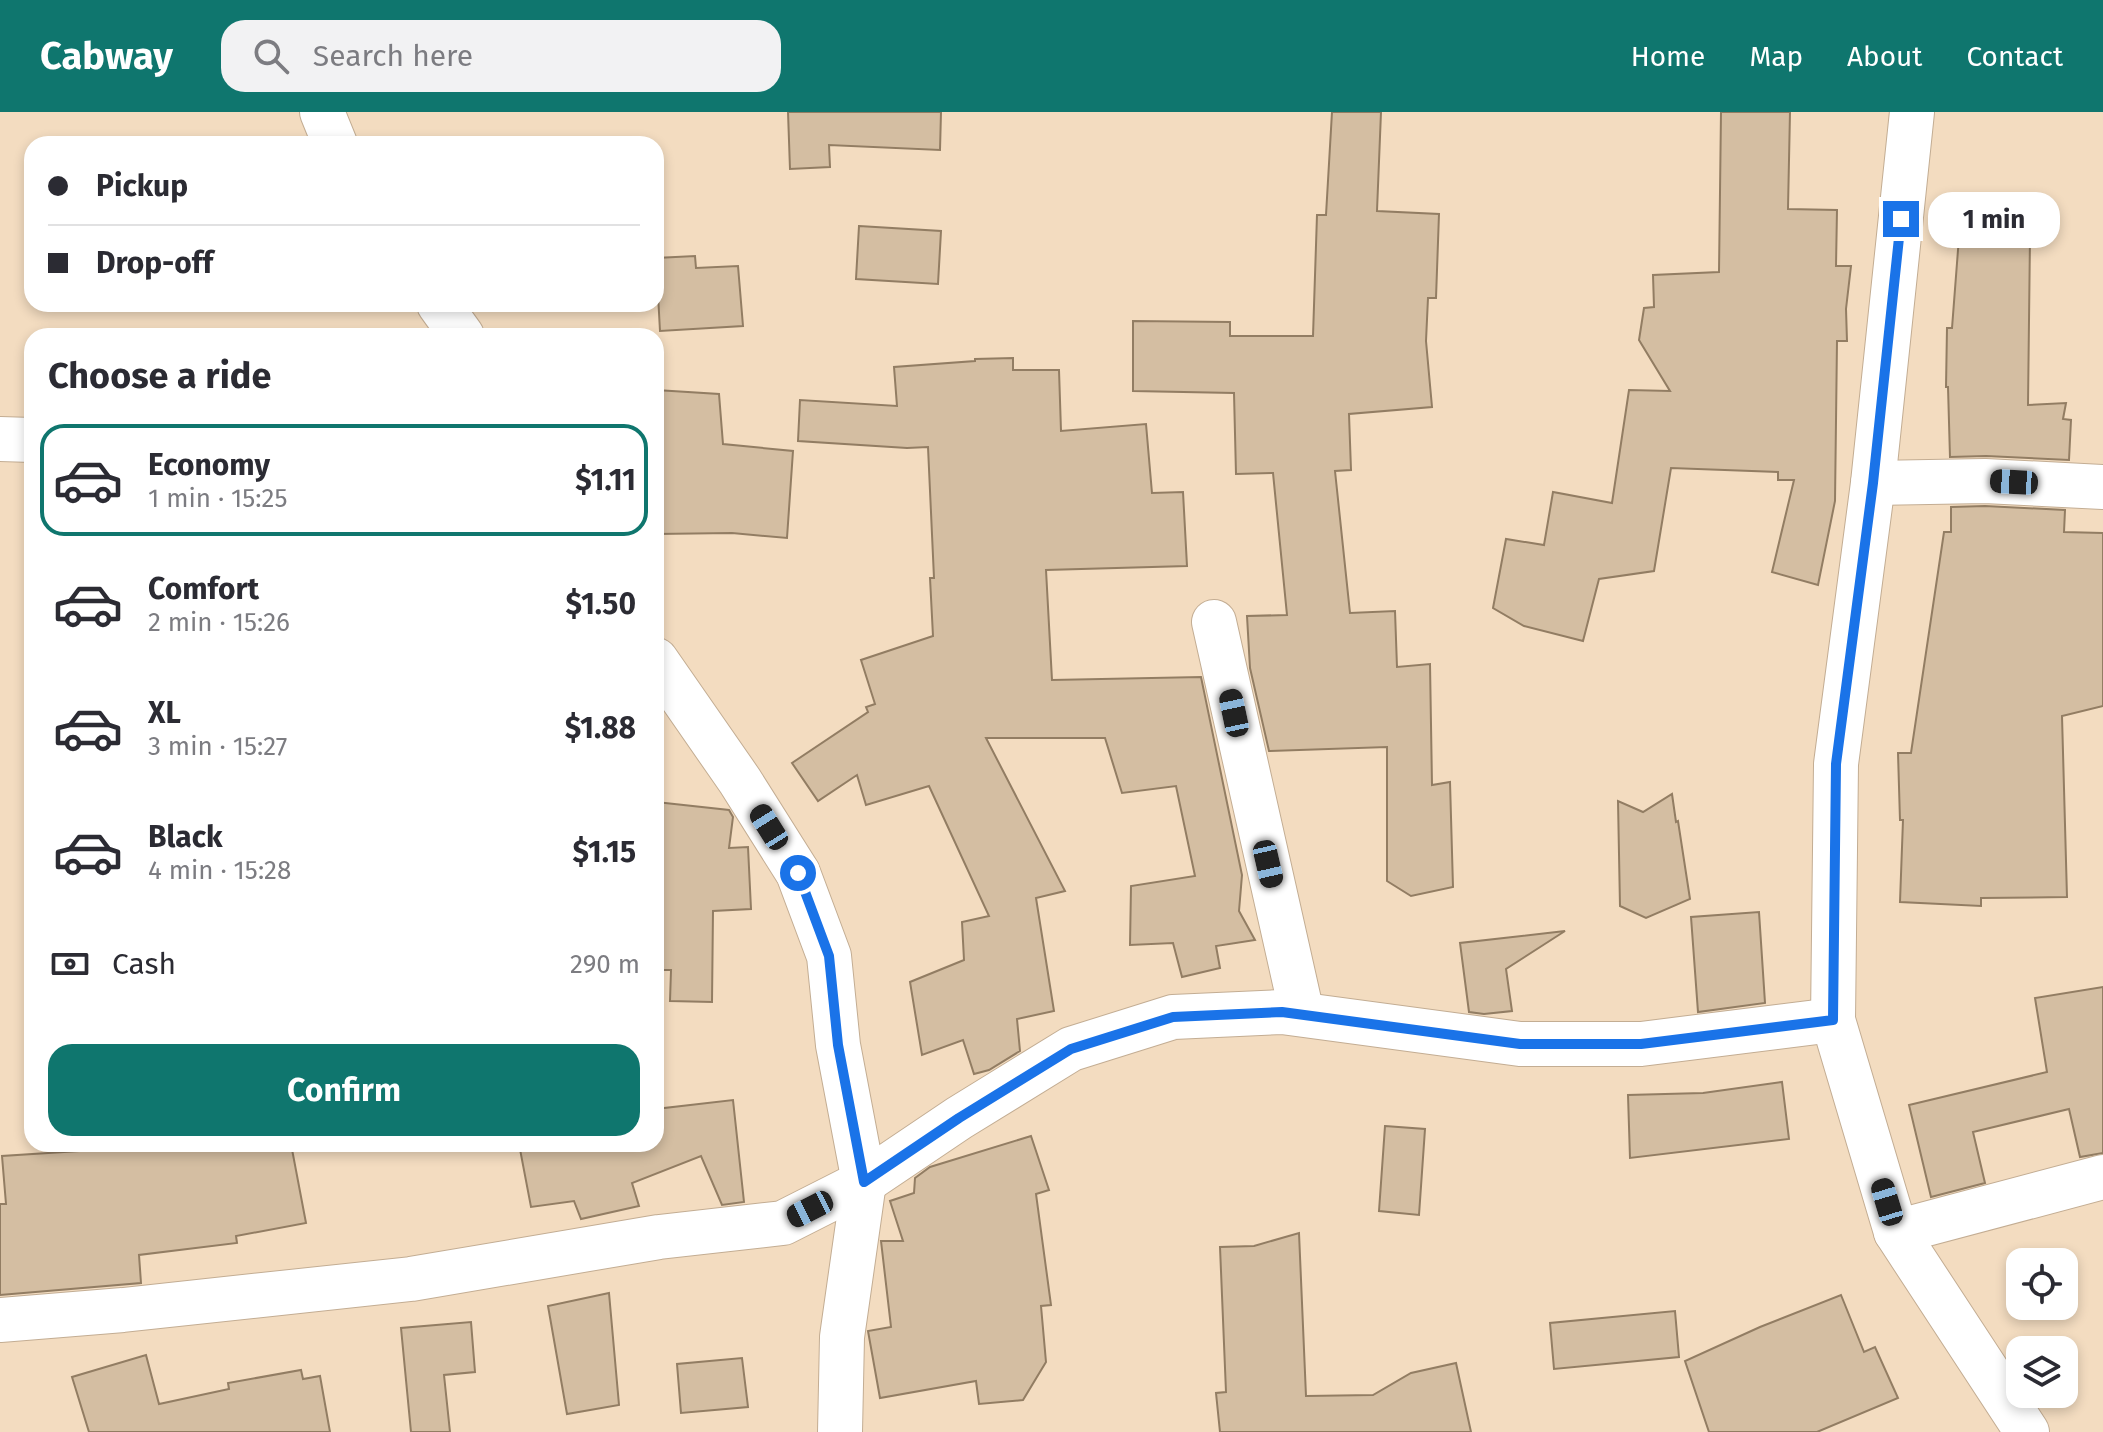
<!DOCTYPE html>
<meta charset="utf-8">
<style>
:root{--surface:#fff;--page:#f2f2f3;--text:#2b2b33;--muted:#7c7c81;--line:#e1e1e2;--accent:#0f766e}
body{margin:0;font-family:"Fira Sans",sans-serif;background:var(--page);color:var(--text);height:100vh;display:flex;flex-direction:column;font-size:30px;white-space:nowrap}
*{box-sizing:border-box;margin:0}
p{font-size:26px;color:var(--muted)}
.icon{flex:none;width:44px;height:44px;fill:none;stroke:currentColor;stroke-width:2;stroke-linecap:round;stroke-linejoin:round}
.map{position:relative;flex:1;overflow:hidden}
.details{position:absolute;left:24px;top:216px;width:640px;height:824px;display:flex;flex-direction:column;background:var(--surface);border-radius:24px;box-shadow:0 4px 12px #0003}
.details>*{flex:none}
.top-card{position:absolute;left:24px;top:24px;width:640px;height:176px;border-radius:24px;box-shadow:0 4px 12px #0003;display:grid;align-content:center;height:176px;padding:0 24px;background:var(--surface)}
.fabs{position:absolute;left:2006px;top:1136px;display:grid;gap:16px}
.fabs a{display:grid;place-items:center;width:72px;height:72px;border-radius:16px;background:var(--surface);box-shadow:0 4px 12px #0003;font-size:40px}
.end{position:absolute;width:36px;height:36px;margin:-18px;border:10px solid #1a73e8;background:#fff;box-shadow:0 0 0 4px #fff}
.from{border-radius:50%}
.bubble{position:absolute;height:56px;border-radius:24px;background:var(--surface);box-shadow:0 4px 12px #0003;font-size:26px;font-weight:700;line-height:56px;text-align:center}
.car{position:absolute;width:24px;height:48px;margin:-24px -12px;border-radius:10px;box-shadow:0 0 6px 2px #0007;background:linear-gradient(#222 24%,#8ab4d8 0 40%,#222 0 76%,#8ab4d8 0 86%,#222 0)}
.top-card b{display:flex;align-items:center;gap:28px;height:76px;font-size:30px}
.top-card b+b{border-top:2px solid var(--line)}
.top-card i{width:20px;height:20px;background:var(--text)}
ul{padding:0;list-style:none}
li{display:flex;align-items:center;gap:24px;height:112px;margin:0 16px 12px;padding:0 8px;border:4px solid transparent;border-radius:24px}
li div{flex:1}
li b{display:block;font-size:30px}
li em{font-style:normal;font-weight:700}
li.active{border-color:var(--accent)}
li>.icon{width:72px;height:72px;stroke-width:1.5}
h2{padding:0 24px;font-size:36px;line-height:96px}
.pay{display:flex;align-items:center;gap:20px;height:88px;padding:0 24px;font-size:30px}
.pay p{margin-inline-start:auto}
.button{display:flex;gap:16px;margin-top:auto;padding:16px 24px}
.button a{flex:1;height:92px;border-radius:24px;background:var(--accent);color:#fff;font-size:32px;font-weight:700;line-height:92px;text-align:center}
header{display:flex;align-items:center;gap:48px;box-sizing:border-box;height:112px;padding:0 40px;background:var(--accent);color:#fff}
header strong{font-size:38px}
nav{display:flex;gap:44px;margin-inline-start:auto;font-size:28px}
.search{width:560px;height:72px;background:var(--page);display:flex;align-items:center;gap:20px;box-sizing:border-box;padding:0 28px;border-radius:24px;color:var(--muted);font-size:30px}
.map>svg:first-child{display:block}
</style>
<header>
<strong>Cabway</strong>
<div class="search"><svg class="icon" aria-label="search" viewBox="0 0 24 24"><circle cx="10" cy="10" r="6"/><path d="M15 15l6 6"/></svg>Search here</div>
<nav><a>Home</a><a>Map</a><a>About</a><a>Contact</a></nav>
</header>
<div class="map">
<svg width="2103" height="1320" viewBox="0 0 2103 1320">
<rect width="100%" height="100%" fill="#f3dcc0"/>
<g fill="#d4bea2" stroke="#927d63" stroke-width="2">
<path d="M788,0H941L940,38L829,33L830,55L790,57Z"/>
<path d="M1332,0H1381L1377,99L1439,102L1436,186H1428L1426,229L1432,295L1349,302L1351,358L1335,359L1350,501L1395,499L1397,555L1430,552L1432,673L1450,670L1453,775L1411,784L1387,769V635L1269,639L1250,556L1247,504L1287,503L1273,361L1236,362L1234,281L1133,279V209L1230,210V224H1313L1317,103H1326Z"/>
<path d="M1721,0H1790L1788,97L1837,98L1836,154H1851L1846,197L1847,229H1837L1835,389L1818,473L1772,460L1794,368H1778V360L1671,356L1654,459L1599,467L1583,529L1524,514L1493,496L1506,427L1544,433L1553,380L1612,391L1629,278L1670,279L1639,228L1644,196L1654,195L1653,163L1719,160Z"/>
<path d="M2028,107L2027,125H2030L2028,293L2066,291L2063,307L2071,308L2069,348L1986,344L1950,345L1948,275H1946L1947,216H1952L1960,112Z"/>
<path d="M859,114L941,119L938,172L856,167Z"/>
<path d="M695,144L696,156L738,154L743,214L660,219L656,146Z"/>
<path d="M1013,246V258H1059L1061,319L1146,312L1152,381L1183,380L1187,454L1046,458L1052,568L1201,565L1242,763L1239,799L1255,828L1216,834L1220,856L1182,865L1173,831L1130,833L1131,774L1195,764L1176,674L1122,681L1105,626H986L1065,779L1036,786L1054,899L1017,907L1020,939L989,958L974,962L963,928L922,943L910,870L964,848L962,810L989,804L929,674L866,693L857,663L818,689L792,651L868,600L866,595L875,592L861,548L933,524L930,466H934L928,335L907,336L798,329L800,288L897,294L894,255L975,249V247Z"/>
<path d="M656,278L719,282L723,332L793,339L787,426L732,421L656,422Z"/>
<path d="M1985,394L2065,398L2064,420L2103,421V594L2062,604L2067,785L1981,786V794L1900,790L1903,708H1900L1898,641H1911L1944,420H1951V395Z"/>
<path d="M1672,682L1676,710L1678,709L1690,787L1646,806L1620,794L1618,689L1643,700Z"/>
<path d="M656,690L729,698L733,705L729,736L748,735L751,797L713,799L712,890L670,889L671,858H656Z"/>
<path d="M1759,800L1765,891L1698,900L1691,805Z"/>
<path d="M1565,819L1506,857L1512,899L1484,902L1469,900L1460,831Z"/>
<path d="M2103,875V1041L2080,1045L2069,997L1973,1020L1985,1071L1931,1085L1909,993L2047,960L2035,886Z"/>
<path d="M1782,970L1789,1027L1630,1046L1628,983L1703,981Z"/>
<path d="M733,988L744,1090L722,1093L701,1044L632,1071L639,1094L581,1107L574,1089L531,1095L519,1032H656V997Z"/>
<path d="M1385,1014L1425,1017L1419,1103L1379,1099Z"/>
<path d="M1031,1024L1049,1078L1036,1082L1051,1193L1041,1194L1046,1250L1023,1288L979,1292L976,1269L880,1286L868,1219L891,1215L881,1129H903L890,1089L914,1081L915,1066L930,1055Z"/>
<path d="M188,1032H291L306,1111L236,1124L237,1131L139,1143L141,1171L0,1183V1092H6L2,1044Z"/>
<path d="M1299,1121L1306,1284L1373,1283L1411,1261L1456,1251L1471,1320H1220L1216,1281L1226,1280L1220,1135L1254,1134Z"/>
<path d="M609,1181L619,1293L567,1302L548,1194Z"/>
<path d="M1841,1183L1864,1240L1875,1235L1898,1286L1817,1320H1709L1685,1249L1760,1215Z"/>
<path d="M1675,1199L1679,1245L1554,1257L1550,1211Z"/>
<path d="M471,1210L475,1260L444,1263L450,1320H411L401,1216Z"/>
<path d="M146,1243L159,1292L229,1277L228,1271L301,1258L303,1267L320,1264L330,1320H89L72,1265Z"/>
<path d="M742,1246L748,1295L681,1301L677,1252Z"/>
</g>
<g fill="none" stroke-linecap="round" stroke-linejoin="round">
<defs>
<g id="street">
<path d="M322,0L335,32"/>
<path d="M1912,0L1873,371L1836,652L1833,908L1896,1120L2027,1320"/>
<path d="M439,192L462,224"/>
<path d="M0,327L32,328"/>
<path d="M1873,371L1985,369L2103,375"/>
<path d="M1214,510L1302,902"/>
<path d="M656,548L740,669L798,761L829,844L838,933L864,1070L842,1225L840,1320"/>
<path d="M1896,1120L2103,1065"/>
<path d="M0,1208L123,1198L411,1167L659,1125L783,1111L864,1070L959,1006L1071,937L1173,905L1282,900L1520,932H1641L1833,908"/>
</g>
</defs>
<use href="#street" stroke="#c3ad93" stroke-width="46"/>
<use href="#street" stroke="#fff" stroke-width="44"/>
</g>
<g fill="none" stroke-linecap="round" stroke-linejoin="round">
<path stroke="#1a73e8" stroke-width="10" d="M798,761L829,844L838,933L864,1070L959,1006L1071,937L1173,905L1282,900L1520,932H1641L1833,908L1836,652L1873,371L1901,107"/>
</g>
</svg>
<div class="fabs">
<a><svg class="icon" aria-label="locate" viewBox="0 0 24 24"><circle cx="12" cy="12" r="6"/><path d="M12 2v4M12 18v4M2 12h4M18 12h4"/></svg></a>
<a><svg class="icon" aria-label="layers" viewBox="0 0 24 24"><path d="M12 4l9 5-9 5-9-5zM3 14l9 5 9-5"/></svg></a>
</div>
<i class="end from" style="left:798px;top:761px"></i>
<i class="end" style="left:1901px;top:107px"></i>
<div class="bubble" style="left:1928px;top:80px;width:132px">1 min</div>
<i class="car" style="left:2014px;top:370px;rotate:273deg"></i>
<i class="car" style="left:1234px;top:601px;rotate:348deg"></i>
<i class="car" style="left:769px;top:715px;rotate:328deg"></i>
<i class="car" style="left:1268px;top:752px;rotate:167deg"></i>
<i class="car" style="left:1887px;top:1090px;rotate:343deg"></i>
<i class="car" style="left:810px;top:1097px;rotate:243deg"></i>
<div class="top-card">
<b><i class="from"></i>Pickup</b>
<b><i></i>Drop-off</b>
</div>
<section class="details">
<h2>Choose a ride</h2>
<ul>
<li class="active"><svg class="icon" aria-label="car" viewBox="0 0 24 24"><path d="M5 17H2v-5l4-1 3-4h7l3 4 3 1v5h-3M9 17h6M6 11h13"/><circle cx="7" cy="17" r="2"/><circle cx="17" cy="17" r="2"/></svg><div><b>Economy</b><p>1 min · 15:25</p></div><em>$1.11</em></li>
<li><svg class="icon" aria-label="car" viewBox="0 0 24 24"><path d="M5 17H2v-5l4-1 3-4h7l3 4 3 1v5h-3M9 17h6M6 11h13"/><circle cx="7" cy="17" r="2"/><circle cx="17" cy="17" r="2"/></svg><div><b>Comfort</b><p>2 min · 15:26</p></div><em>$1.50</em></li>
<li><svg class="icon" aria-label="car" viewBox="0 0 24 24"><path d="M5 17H2v-5l4-1 3-4h7l3 4 3 1v5h-3M9 17h6M6 11h13"/><circle cx="7" cy="17" r="2"/><circle cx="17" cy="17" r="2"/></svg><div><b>XL</b><p>3 min · 15:27</p></div><em>$1.88</em></li>
<li><svg class="icon" aria-label="car" viewBox="0 0 24 24"><path d="M5 17H2v-5l4-1 3-4h7l3 4 3 1v5h-3M9 17h6M6 11h13"/><circle cx="7" cy="17" r="2"/><circle cx="17" cy="17" r="2"/></svg><div><b>Black</b><p>4 min · 15:28</p></div><em>$1.15</em></li>
</ul>
<div class="pay"><svg class="icon" aria-label="cash" viewBox="0 0 24 24"><path d="M3 7h18v10H3z"/><circle cx="12" cy="12" r="2"/></svg>Cash<p>290 m</p></div>
<div class="button"><a>Confirm</a></div>
</section>
</div>
